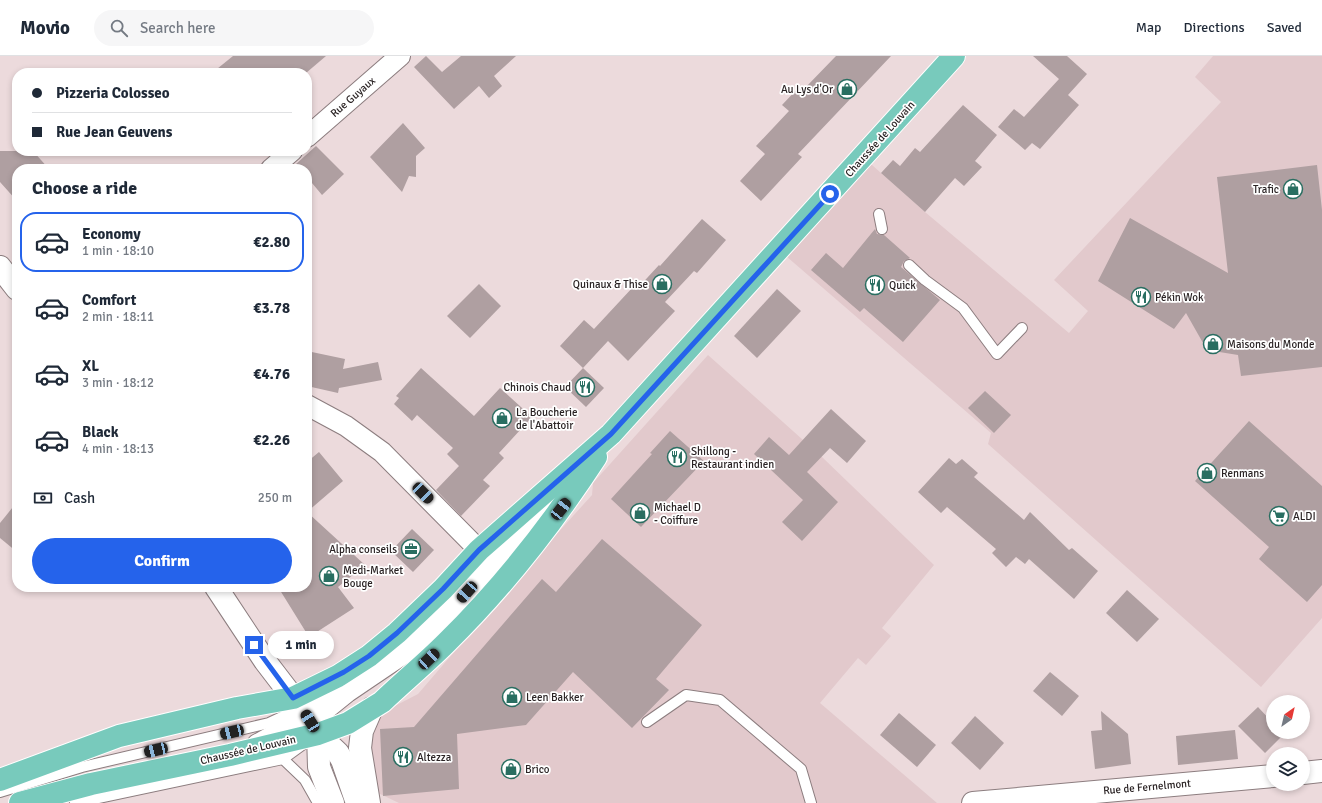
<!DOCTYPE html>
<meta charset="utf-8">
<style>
:root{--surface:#fff;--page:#f6f6f7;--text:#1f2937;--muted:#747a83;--line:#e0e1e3;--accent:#2563eb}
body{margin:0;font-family:Signika,sans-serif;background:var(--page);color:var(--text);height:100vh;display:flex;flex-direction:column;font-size:15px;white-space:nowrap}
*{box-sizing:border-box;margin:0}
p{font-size:13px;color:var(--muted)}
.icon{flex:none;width:22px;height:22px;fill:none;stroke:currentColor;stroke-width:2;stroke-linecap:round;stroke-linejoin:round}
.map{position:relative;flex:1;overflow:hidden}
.panel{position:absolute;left:12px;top:108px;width:300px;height:428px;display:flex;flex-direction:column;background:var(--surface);border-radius:16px;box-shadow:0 2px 6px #0003}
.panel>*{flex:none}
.hud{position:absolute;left:12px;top:12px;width:300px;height:88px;border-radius:16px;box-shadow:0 2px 6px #0003;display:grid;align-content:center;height:88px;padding:0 20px;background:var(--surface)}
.needle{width:26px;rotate:34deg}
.fabs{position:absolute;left:1266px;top:639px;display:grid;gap:8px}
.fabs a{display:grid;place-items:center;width:44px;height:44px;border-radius:50%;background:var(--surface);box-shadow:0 2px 6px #0003;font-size:20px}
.end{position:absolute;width:18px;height:18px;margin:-9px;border:5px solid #2563eb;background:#fff;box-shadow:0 0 0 2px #fff}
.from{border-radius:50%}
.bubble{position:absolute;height:28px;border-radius:14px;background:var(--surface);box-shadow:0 2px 6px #0003;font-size:13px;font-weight:700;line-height:28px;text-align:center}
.car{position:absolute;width:12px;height:24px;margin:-12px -6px;border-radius:5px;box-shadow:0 0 3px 1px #0007;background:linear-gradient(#222 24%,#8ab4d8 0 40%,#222 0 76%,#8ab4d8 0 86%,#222 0)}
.hud b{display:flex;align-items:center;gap:14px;height:38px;font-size:15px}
.hud b+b{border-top:1px solid var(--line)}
.hud i{width:10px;height:10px;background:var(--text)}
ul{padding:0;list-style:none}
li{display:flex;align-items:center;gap:12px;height:60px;margin:0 8px 6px;padding:0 12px;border:2px solid transparent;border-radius:16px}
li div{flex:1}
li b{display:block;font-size:15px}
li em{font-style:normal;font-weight:700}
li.on{border-color:var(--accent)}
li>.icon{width:36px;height:36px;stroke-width:1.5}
h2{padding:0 20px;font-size:18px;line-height:48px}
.pay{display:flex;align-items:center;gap:10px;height:44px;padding:0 20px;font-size:15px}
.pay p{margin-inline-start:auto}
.button{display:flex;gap:8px;margin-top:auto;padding:8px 20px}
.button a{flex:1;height:46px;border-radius:24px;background:var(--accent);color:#fff;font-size:16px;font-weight:700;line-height:46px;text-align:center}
header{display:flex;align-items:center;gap:24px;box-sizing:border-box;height:56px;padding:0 20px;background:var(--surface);border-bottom:1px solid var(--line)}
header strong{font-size:19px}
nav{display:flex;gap:22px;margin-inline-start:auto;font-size:14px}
.search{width:280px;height:36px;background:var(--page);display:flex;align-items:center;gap:10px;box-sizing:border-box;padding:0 14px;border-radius:22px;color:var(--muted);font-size:15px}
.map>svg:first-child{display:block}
</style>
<header>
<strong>Movio</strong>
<div class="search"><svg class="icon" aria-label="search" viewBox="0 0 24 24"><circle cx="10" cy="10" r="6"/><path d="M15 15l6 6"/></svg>Search here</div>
<nav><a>Map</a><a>Directions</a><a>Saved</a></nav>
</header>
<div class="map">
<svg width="1322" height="747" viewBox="0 0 1322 747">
<rect width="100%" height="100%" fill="#ecdadc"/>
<g fill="#e2c9cc">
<path d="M1213,0H1322V562L1261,631L988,388L991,377L779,194L863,101L925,156L1069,277L1088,255L1054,224L1221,46L1195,21Z"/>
<path d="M708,299L822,401L934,509L882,572L891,580L866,609L858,602L820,647L937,747H399L376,736L367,693L377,664L389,653L418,638L535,502L592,439L593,427Z"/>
</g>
<g fill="#af9fa1">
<path d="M233,0H326L306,17H212Z"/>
<path d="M426,0L442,16L461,0H516L494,20L502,30L489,42L479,30L454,53L414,11Z"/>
<path d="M836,0H891L798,98L802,101L761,145L740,125L765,98L756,90L789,55L782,49L800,30L804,33Z"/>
<path d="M1033,0H1067L1087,18L1068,39L1079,49L1040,93L1032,87L1025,94L998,71L1014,53L1024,61L1059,23Z"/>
<path d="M963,49L997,79L975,105L982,111L964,130L955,122L925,156L881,117L893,104L900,110L915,92L920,96Z"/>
<path d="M403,67L425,92L416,100V121L409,120L402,136L370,101Z"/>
<path d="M316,90L344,118L322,139L307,121V113H300L296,108Z"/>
<path d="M0,95H33L49,113H17V145L0,126Z"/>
<path d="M1317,109L1322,154V311L1241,320L1238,299L1207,294L1186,257L1174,273L1098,225L1130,162L1228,217L1217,121Z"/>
<path d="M702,163L726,184L697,217L694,215L665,246L675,255L628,305L608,285L583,312L560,290L584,264L594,273L633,231L636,234L659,209L660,210Z"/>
<path d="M875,173L877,178L884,179L910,202L904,205L901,211L940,244L903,286L864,252L860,256L811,214L826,197L843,212Z"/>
<path d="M479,228L501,250L470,282L447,260Z"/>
<path d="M777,233L801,255L757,302L734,280Z"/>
<path d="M307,295L345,303L343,313L378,306L382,324L339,332L338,337L307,330Z"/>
<path d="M421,312L474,360L500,332L532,361L499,397L504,402L483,424L490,430L461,460L436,434L459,410L447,398L453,392L417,359L412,365L394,348L399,342L396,340Z"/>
<path d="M583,312L604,332L586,351L565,331Z"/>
<path d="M985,335L1011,359L994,377L968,352Z"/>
<path d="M831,353L866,385L847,407L830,392L807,416L838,446L802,485L782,466L803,444L754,398L769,381L789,399Z"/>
<path d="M1249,365L1322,430V529L1307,546L1259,503L1269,491L1195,425Z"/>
<path d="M670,375L704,405L641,471L611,443L652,398L650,397Z"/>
<path d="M319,396L343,425L307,456L365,509L338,531L354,552L309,581L278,531H307V406Z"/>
<path d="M949,402L956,408L962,403L978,417L974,421L1024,464L1030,456L1069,494L1072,492L1098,515L1074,543L1029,503L1025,508L1016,501L1006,511L992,497L996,493L947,451L941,457L918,436Z"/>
<path d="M17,446V496L0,482V467Z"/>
<path d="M412,473L434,494L413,516L391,495Z"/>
<path d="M602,483L702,569L656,623L669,634L632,672L573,616L526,669L457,678L459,733L383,740L380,673L414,671L542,523L556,536Z"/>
<path d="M1127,534L1159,563L1137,586L1106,557Z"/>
<path d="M1050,616L1079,640L1062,660L1033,635Z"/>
<path d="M1258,651L1273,667V676H1282L1284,678L1265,697L1238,670Z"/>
<path d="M1101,655L1128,678L1131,708L1095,713L1091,675L1102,674Z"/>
<path d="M899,657L936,689L917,711L880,679Z"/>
<path d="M975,660L1004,687L980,714L951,687Z"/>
<path d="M1235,674L1238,703L1178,709L1176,680Z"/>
</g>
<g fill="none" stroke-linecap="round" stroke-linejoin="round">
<defs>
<g id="service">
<path d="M879,158L882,173"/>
<path d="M909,209L925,224L963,252L997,298L1022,272"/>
<path d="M647,666L686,639L720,644L801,713L811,747"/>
<path d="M283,703L305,724L318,747"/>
<path d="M0,736L82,711L269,667L301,652L327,636"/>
<path d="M75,747L283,703L305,687"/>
</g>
<g id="minor">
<path d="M307,81L400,0"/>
<path d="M271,113L292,95"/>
<path d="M307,349L346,370L382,396L479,494"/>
</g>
<g id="tertiary">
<path d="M0,211L17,233"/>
<path d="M216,531L265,605L301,652L318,678L338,697L342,704L357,747"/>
<path d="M258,689L296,668L301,652"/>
<path d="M1303,717L1322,715"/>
<path d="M333,747L319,711L318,678L321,656L347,635L409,593L457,548L574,420"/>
<path d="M369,747L360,692L362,675L372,652"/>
<path d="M973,747L1273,720"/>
</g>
<g id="primary">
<path d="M0,724L119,680L237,652L293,642L338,620L369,600L397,577L443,533L479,494L611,378L954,0"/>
<path d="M20,747L91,728L230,699L318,678L348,667L382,646C403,626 426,607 446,587C503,531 553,467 596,401"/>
</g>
</defs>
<use href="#service" stroke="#8c7d7f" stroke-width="12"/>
<use href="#minor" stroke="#8c7d7f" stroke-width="22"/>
<use href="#tertiary" stroke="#8c7d7f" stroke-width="24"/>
<use href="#primary" stroke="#fff" stroke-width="24"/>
<use href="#service" stroke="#fff" stroke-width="10"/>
<use href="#minor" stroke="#fff" stroke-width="20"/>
<use href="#tertiary" stroke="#fff" stroke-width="22"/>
<use href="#primary" stroke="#78cabc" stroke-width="22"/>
</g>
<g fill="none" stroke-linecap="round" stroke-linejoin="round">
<path stroke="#2563eb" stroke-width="5" d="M254,589L293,642L344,616L369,600L397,577L443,533L479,494L611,378L830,138"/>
</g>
<defs>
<symbol id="shop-ring" viewBox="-11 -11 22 22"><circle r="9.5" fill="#fff" stroke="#296e61" stroke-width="1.5"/><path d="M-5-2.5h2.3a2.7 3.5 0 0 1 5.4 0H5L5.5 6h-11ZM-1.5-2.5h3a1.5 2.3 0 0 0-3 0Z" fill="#296e61"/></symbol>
<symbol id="restaurant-ring" viewBox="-11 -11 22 22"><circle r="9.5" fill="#fff" stroke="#296e61" stroke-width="1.5"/><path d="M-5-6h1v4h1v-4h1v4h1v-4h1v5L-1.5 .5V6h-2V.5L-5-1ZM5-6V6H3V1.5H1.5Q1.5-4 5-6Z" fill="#296e61"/></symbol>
<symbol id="supermarket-ring" viewBox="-11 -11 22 22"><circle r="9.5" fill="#fff" stroke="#296e61" stroke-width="1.5"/><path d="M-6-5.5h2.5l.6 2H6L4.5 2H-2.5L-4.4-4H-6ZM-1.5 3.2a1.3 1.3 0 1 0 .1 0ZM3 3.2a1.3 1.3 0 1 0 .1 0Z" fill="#296e61"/></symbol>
<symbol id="office-ring" viewBox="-11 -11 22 22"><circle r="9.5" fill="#fff" stroke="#296e61" stroke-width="1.5"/><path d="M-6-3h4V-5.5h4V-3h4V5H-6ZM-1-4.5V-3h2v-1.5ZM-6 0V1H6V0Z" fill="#296e61"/></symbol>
</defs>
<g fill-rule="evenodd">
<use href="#shop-ring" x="836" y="22" width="22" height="22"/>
<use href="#shop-ring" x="1282" y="122" width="22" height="22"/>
<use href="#shop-ring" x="651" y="217" width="22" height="22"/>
<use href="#restaurant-ring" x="864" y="218" width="22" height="22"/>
<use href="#restaurant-ring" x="1130" y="230" width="22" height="22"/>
<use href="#shop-ring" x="1202" y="277" width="22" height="22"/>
<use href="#restaurant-ring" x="574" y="320" width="22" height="22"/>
<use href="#shop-ring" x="491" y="351" width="22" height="22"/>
<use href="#restaurant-ring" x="666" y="390" width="22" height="22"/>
<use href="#shop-ring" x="1196" y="406" width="22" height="22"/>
<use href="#shop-ring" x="629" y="446" width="22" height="22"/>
<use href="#supermarket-ring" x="1268" y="449" width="22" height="22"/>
<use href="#office-ring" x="400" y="482" width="22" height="22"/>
<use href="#shop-ring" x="318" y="509" width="22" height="22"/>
<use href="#shop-ring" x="501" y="630" width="22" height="22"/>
<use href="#restaurant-ring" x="392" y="690" width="22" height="22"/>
<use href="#shop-ring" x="500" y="702" width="22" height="22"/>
</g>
<g text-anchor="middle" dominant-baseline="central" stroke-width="3.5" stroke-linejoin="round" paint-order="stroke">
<g font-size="11" fill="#2a2324" stroke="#fff" text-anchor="start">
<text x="833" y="33" text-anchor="end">Au Lys d'Or</text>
<text x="1279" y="133" text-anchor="end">Trafic</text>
<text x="648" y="228" text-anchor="end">Quinaux &amp; Thise</text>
<text x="889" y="229">Quick</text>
<text x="1155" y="241">Pékin Wok</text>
<text x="1227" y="288">Maisons du Monde</text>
<text x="571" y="331" text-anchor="end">Chinois Chaud</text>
<text x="516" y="356">La Boucherie<tspan x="516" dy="13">de l'Abattoir</tspan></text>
<text x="691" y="395">Shillong -<tspan x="691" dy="13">Restaurant indien</tspan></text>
<text x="1221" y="417">Renmans</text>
<text x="654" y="451">Michael D<tspan x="654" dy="13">- Coiffure</tspan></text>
<text x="1293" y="460">ALDI</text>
<text x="397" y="493" text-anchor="end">Alpha conseils</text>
<text x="343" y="514">Medi-Market<tspan x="343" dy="13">Bouge</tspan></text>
<text x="526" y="641">Leen Bakker</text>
<text x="417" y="701">Altezza</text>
<text x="525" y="713">Brico</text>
</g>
<g font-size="11" fill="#2a2324" stroke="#fff">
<text transform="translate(353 41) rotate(-41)">Rue Guyaux</text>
<text transform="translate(880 83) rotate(-48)">Chaussée de Louvain</text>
<text transform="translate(248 694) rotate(-13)">Chaussée de Louvain</text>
<text transform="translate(1147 731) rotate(-5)">Rue de Fernelmont</text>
</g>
</g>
</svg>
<div class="fabs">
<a><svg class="needle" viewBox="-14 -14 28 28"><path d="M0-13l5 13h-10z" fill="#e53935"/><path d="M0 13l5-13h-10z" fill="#747a83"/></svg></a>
<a><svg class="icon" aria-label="layers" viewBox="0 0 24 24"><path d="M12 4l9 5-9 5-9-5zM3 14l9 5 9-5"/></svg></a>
</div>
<i class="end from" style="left:830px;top:138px"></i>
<i class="end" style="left:254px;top:589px"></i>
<div class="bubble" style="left:268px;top:575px;width:66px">1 min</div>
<i class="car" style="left:423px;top:437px;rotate:135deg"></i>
<i class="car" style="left:561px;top:453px;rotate:38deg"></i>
<i class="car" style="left:467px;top:536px;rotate:222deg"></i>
<i class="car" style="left:429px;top:603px;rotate:47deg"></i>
<i class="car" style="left:310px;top:665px;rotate:328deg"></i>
<i class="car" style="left:232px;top:676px;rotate:257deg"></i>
<i class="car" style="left:156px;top:694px;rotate:257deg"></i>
<div class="hud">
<b><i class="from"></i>Pizzeria Colosseo</b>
<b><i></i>Rue Jean Geuvens</b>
</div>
<section class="panel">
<h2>Choose a ride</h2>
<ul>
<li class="on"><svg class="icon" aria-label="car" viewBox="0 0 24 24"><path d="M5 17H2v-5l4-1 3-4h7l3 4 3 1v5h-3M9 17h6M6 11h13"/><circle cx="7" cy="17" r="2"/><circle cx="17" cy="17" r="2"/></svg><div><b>Economy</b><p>1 min · 18:10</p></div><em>€2.80</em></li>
<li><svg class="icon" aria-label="car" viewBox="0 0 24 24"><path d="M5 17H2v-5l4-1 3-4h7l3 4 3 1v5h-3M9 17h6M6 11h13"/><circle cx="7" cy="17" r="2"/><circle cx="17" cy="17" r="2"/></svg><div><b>Comfort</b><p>2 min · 18:11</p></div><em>€3.78</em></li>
<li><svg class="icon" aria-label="car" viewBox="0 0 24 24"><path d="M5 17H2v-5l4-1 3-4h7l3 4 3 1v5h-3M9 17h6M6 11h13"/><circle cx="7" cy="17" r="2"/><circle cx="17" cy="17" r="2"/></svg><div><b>XL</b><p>3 min · 18:12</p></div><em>€4.76</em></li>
<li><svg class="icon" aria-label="car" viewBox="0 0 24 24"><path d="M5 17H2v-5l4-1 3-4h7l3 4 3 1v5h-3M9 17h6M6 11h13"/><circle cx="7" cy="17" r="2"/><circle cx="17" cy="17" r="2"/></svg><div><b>Black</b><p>4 min · 18:13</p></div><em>€2.26</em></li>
</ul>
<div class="pay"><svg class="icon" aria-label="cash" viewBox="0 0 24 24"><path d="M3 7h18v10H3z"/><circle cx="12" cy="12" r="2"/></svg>Cash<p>250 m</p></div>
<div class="button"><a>Confirm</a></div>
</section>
</div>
